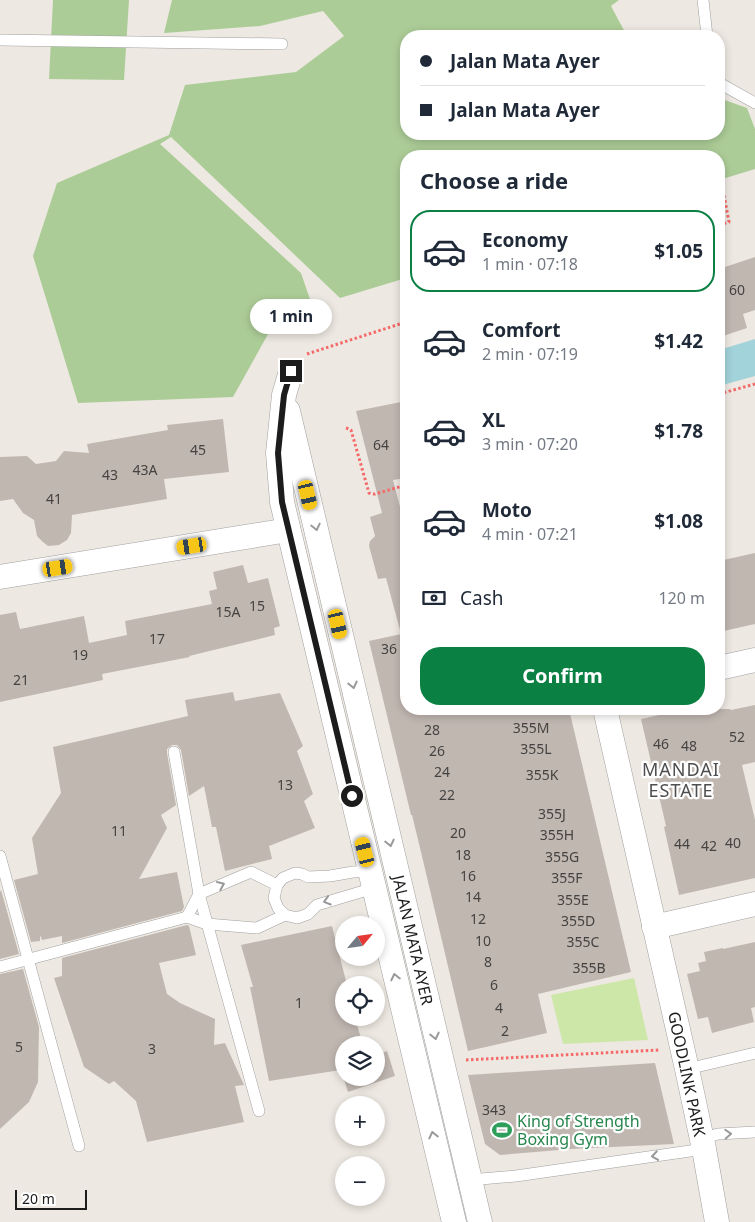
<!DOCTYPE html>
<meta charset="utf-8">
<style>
:root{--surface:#fff;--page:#f6f6f7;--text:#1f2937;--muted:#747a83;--line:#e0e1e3;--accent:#0b8043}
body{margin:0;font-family:"Noto Sans",sans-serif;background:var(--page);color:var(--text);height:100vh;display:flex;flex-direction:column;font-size:19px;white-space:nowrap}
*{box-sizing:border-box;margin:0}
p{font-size:16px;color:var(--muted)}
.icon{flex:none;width:28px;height:28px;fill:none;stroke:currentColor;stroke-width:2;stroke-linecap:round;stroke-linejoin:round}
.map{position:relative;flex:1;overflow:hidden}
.details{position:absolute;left:400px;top:150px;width:325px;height:565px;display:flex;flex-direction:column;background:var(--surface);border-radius:20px;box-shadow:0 2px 8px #0003}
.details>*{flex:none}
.guide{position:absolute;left:400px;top:30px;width:325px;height:110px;border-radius:20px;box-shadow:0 2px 8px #0003;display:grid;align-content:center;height:110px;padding:0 20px;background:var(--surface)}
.needle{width:32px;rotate:61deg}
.buttons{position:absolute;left:335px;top:916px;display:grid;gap:10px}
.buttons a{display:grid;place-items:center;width:50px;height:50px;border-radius:50%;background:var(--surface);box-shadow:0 2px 8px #0003;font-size:25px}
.scale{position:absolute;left:15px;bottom:12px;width:72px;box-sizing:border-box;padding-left:5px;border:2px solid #1c1c1c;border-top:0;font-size:14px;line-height:18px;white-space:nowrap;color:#1c1c1c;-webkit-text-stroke:4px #fff;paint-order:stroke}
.end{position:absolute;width:22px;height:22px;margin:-11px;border:6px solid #1c1c1c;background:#fff;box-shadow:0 0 0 2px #fff}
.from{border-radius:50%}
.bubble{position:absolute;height:35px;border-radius:18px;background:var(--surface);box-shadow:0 2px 8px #0003;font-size:16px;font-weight:700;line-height:35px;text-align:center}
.car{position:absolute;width:15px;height:30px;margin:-15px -8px;border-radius:6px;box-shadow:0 0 4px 1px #0007;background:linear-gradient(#f5c518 24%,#345 0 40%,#f5c518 0 76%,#345 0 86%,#f5c518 0)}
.guide b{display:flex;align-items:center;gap:18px;height:48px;font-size:19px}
.guide b+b{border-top:1px solid var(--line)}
.guide i{width:12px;height:12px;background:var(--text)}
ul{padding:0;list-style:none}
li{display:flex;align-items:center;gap:15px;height:82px;margin:0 10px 8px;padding:0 10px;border:2px solid transparent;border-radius:20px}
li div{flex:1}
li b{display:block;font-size:19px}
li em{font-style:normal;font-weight:700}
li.on{border-color:var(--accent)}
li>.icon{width:45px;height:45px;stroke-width:1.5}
h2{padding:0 20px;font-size:22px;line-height:60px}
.pay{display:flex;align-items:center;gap:12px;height:55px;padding:0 20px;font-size:19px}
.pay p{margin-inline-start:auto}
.action{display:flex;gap:10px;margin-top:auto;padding:10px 20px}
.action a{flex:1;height:58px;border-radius:20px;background:var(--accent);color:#fff;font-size:20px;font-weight:700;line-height:58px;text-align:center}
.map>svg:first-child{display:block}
</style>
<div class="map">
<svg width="755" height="1222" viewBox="0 0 755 1222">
<rect width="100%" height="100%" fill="#ede8e1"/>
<path fill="#cde7a8" d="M634,978L648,1040L563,1044L551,995Z"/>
<g fill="#accc97">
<path d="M53,0H129L124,80L49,79Z"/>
<path d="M172,0H619L611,6L627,36H406V134H719V98L747,108L755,129V169L719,180V156H406V278L340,298L171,137L160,144L301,273L314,311L272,327L233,397L78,403L33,256L57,183L169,135L185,85L296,72L344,36L323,11L260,26L164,33Z"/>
</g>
<path fill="#a2d3da" d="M755,339V376L719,386V350Z"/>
<g fill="#c1b7b1">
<path d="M755,257V310L743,314L747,328L723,336L719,324V269Z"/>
<path d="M406,401V478L393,480L406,530V629L400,630L386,578L378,579L369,546L370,541L375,536L370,517L382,513L356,411Z"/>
<path d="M223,419L229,472L164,479L167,499L72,515L71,533L67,540L59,545L48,546L43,542L37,536L34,520L23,513L13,499L0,501V457L27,456L36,464L56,461L64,451L89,453L87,444L168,430L167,425Z"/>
<path d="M755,553V624L719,632V561Z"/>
<path d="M243,565L248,583L268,578L280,626L274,628L275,635L189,656L190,657L102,674L103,680L0,702V615L16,612L20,629L84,616L89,643L127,635L125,621L212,604L209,591L217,589L213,572Z"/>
<path d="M406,633V709H569L631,972L538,994L547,1033L468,1051L421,852L412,815H411L369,641Z"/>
<path d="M233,692L235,701L280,693L303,746L297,751L313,794L304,801L315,828L269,846L272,859L225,871L216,827H212L204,786L189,796L181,750L177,745H172L167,749V753L176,805L161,815L167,828L139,879L177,872L184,907L182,911L62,943V936L42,940L40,935V941L31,942L14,880L38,874L32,838L61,793L53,747L188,716L185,700Z"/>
<path d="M755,705V762L742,765L755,820V878L679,895L664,827L666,826L641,719L687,709H730L731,710Z"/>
<path d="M1,890L19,954L0,959V892Z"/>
<path d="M187,925L189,926L196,955L159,963L167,994L180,1003L215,1019L214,1045L225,1043L244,1085L235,1086L244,1122L147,1142L136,1101L114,1081L109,1084L84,1067L54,978L62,976V958Z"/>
<path d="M332,926L347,985H344V1018H355L363,1045H344V1078H376V1055L387,1051L395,1076L348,1092L341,1070L269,1081L250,987H253L241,945Z"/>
<path d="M755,942V1007L751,1008L754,1022L712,1033L708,1017L698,1019L687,974L700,971L698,963L706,961L704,952L723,948V949Z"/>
<path d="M23,969L39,1027L38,1082L29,1102L0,1129V974Z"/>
<path d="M655,1063L674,1144L571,1149L500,1155L485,1144L468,1075Z"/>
</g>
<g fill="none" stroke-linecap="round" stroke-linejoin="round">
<defs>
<g id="lane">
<path d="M703,0L707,36"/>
<path d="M0,40L282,44"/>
<path d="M719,80L721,84L755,103"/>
<path d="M174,752L199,894L259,1111"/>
<path d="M0,856L79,1146"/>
<path d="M370,871L353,872L330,876L308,877L302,874L295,873L283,878L277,885L274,898L278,908L285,915L297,918L308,914L317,905L374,888"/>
<path d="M187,917L199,894L251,872L277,885"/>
<path d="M0,967L187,917L207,924L257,928L285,915"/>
<path d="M687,1069L755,1053"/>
<path d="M701,1139L718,1134L755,1132"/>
<path d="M469,1180L516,1176L704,1149"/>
</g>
<g id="street">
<path d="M291,371L284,395L278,453L282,502L454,1222"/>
<path d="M288,411L480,1222"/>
<path d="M0,577L288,530"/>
<path d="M719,668L755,660"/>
<path d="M605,709L687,1069L704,1149L717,1222"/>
<path d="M654,927L755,904"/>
</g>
</defs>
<use href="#lane" stroke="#a0a0a0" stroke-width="12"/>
<use href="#street" stroke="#a0a0a0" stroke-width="25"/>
<g stroke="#f66969" stroke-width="3" stroke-dasharray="2.5 2.5" stroke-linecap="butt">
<path d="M719,225L729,222L723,190"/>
<path d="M307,354L406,322"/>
<path d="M719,394L755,384"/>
<path d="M346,428L349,429L351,430L369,493L372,494H375L406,485"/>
<path d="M466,1060L659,1050"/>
</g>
<use href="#lane" stroke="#fff" stroke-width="11"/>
<use href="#street" stroke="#fff" stroke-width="24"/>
</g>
<defs><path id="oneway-chevron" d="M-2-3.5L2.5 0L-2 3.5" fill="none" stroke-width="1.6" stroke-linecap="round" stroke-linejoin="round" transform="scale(1.25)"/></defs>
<g stroke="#999">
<use href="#oneway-chevron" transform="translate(316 527) rotate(77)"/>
<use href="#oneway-chevron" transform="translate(353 685) rotate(77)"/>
<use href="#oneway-chevron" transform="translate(390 843) rotate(77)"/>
<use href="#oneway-chevron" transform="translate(221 885) rotate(-23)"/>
<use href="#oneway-chevron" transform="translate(327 901) rotate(163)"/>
<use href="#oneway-chevron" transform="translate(395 977) rotate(-103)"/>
<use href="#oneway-chevron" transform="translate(435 1036) rotate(77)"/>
<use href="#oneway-chevron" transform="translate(728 1134) rotate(-3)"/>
<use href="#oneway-chevron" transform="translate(433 1135) rotate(-103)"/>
<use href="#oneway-chevron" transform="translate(655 1156) rotate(172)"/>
</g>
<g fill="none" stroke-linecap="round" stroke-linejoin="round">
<path stroke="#1c1c1c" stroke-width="6" d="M291,371L284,395L278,453L282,502L352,796"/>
</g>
<defs>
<symbol id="stadium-bare" viewBox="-9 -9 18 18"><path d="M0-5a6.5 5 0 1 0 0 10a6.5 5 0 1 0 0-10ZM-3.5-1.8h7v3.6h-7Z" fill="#2e9e5b" stroke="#fff" stroke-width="2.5" paint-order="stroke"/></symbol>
</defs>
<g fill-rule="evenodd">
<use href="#stadium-bare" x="488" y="1116" width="28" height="28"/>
</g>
<g text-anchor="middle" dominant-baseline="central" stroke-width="4.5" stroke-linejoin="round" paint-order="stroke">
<g font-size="14" fill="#454341">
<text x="737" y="289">60</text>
<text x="381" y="444">64</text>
<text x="198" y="449">45</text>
<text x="145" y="469">43A</text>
<text x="110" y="474">43</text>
<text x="54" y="498">41</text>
<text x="257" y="605">15</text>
<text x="228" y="611">15A</text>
<text x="157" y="638">17</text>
<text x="389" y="648">36</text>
<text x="80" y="654">19</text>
<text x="21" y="679">21</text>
<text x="531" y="727">355M</text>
<text x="432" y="729">28</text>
<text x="737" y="736">52</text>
<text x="661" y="743">46</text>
<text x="689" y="745">48</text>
<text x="536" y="748">355L</text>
<text x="437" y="750">26</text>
<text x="442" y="771">24</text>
<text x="542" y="774">355K</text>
<text x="285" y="784">13</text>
<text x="447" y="794">22</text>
<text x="552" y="813">355J</text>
<text x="119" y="830">11</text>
<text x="458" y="832">20</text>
<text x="557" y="834">355H</text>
<text x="733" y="842">40</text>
<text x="682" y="843">44</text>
<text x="709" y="845">42</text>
<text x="463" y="854">18</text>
<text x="562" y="856">355G</text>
<text x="468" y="875">16</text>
<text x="567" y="877">355F</text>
<text x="473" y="896">14</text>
<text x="573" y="899">355E</text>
<text x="478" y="918">12</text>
<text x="578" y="920">355D</text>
<text x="483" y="940">10</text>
<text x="583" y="941">355C</text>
<text x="488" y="961">8</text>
<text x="589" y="967">355B</text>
<text x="494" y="984">6</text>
<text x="299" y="1002">1</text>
<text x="499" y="1007">4</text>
<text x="505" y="1030">2</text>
<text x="19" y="1046">5</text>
<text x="152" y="1048">3</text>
<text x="494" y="1109">343</text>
</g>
<g font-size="16" fill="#1c1c1c" stroke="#fff">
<text transform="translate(413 940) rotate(77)">JALAN MATA AYER</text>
<text transform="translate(687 1074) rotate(78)">GOODLINK PARK</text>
</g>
<g font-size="16" fill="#27864d" stroke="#fff" text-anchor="start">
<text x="517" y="1121">King of Strength<tspan x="517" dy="18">Boxing Gym</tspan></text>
</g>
<g font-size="18" letter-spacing="1" fill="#4f4f4f" stroke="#fff">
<text x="681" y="769">MANDAI<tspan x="681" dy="21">ESTATE</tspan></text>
</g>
</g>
</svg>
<div class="buttons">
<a><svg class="needle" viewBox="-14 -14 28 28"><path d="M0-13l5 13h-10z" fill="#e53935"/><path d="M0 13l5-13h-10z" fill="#747a83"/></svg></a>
<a><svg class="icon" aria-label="locate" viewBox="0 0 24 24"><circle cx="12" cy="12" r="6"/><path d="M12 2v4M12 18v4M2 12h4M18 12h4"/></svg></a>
<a><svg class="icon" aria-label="layers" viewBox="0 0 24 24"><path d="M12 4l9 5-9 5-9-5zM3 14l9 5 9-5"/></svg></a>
<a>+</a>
<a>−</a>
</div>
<div class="scale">20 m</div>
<i class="end from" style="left:352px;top:796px"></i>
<i class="end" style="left:291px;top:371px"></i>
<div class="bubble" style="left:250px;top:299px;width:82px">1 min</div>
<i class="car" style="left:308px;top:495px;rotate:167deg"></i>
<i class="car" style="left:192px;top:546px;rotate:261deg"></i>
<i class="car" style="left:58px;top:568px;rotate:81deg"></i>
<i class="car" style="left:338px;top:624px;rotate:167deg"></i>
<i class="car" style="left:365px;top:852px;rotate:346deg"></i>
<div class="guide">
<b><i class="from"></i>Jalan Mata Ayer</b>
<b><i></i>Jalan Mata Ayer</b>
</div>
<section class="details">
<h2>Choose a ride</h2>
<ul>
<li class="on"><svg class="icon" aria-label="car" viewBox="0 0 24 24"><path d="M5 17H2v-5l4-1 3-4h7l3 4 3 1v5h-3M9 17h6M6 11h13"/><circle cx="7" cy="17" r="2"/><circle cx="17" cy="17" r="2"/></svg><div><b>Economy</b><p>1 min · 07:18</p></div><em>$1.05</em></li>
<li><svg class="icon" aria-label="car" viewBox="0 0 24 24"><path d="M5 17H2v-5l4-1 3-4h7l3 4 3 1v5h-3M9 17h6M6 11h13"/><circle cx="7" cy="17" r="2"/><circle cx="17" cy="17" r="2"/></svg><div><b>Comfort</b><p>2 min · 07:19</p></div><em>$1.42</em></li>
<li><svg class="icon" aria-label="car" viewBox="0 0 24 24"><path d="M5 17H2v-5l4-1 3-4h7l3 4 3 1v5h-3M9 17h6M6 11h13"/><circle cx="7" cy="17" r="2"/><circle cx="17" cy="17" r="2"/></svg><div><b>XL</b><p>3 min · 07:20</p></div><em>$1.78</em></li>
<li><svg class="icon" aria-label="car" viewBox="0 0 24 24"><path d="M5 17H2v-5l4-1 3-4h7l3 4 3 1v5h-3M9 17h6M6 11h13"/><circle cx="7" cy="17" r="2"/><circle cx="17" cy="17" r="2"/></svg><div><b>Moto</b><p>4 min · 07:21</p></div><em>$1.08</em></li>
</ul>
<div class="pay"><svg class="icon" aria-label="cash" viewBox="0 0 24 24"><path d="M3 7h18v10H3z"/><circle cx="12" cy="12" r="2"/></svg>Cash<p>120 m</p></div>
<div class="action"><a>Confirm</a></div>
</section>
</div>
